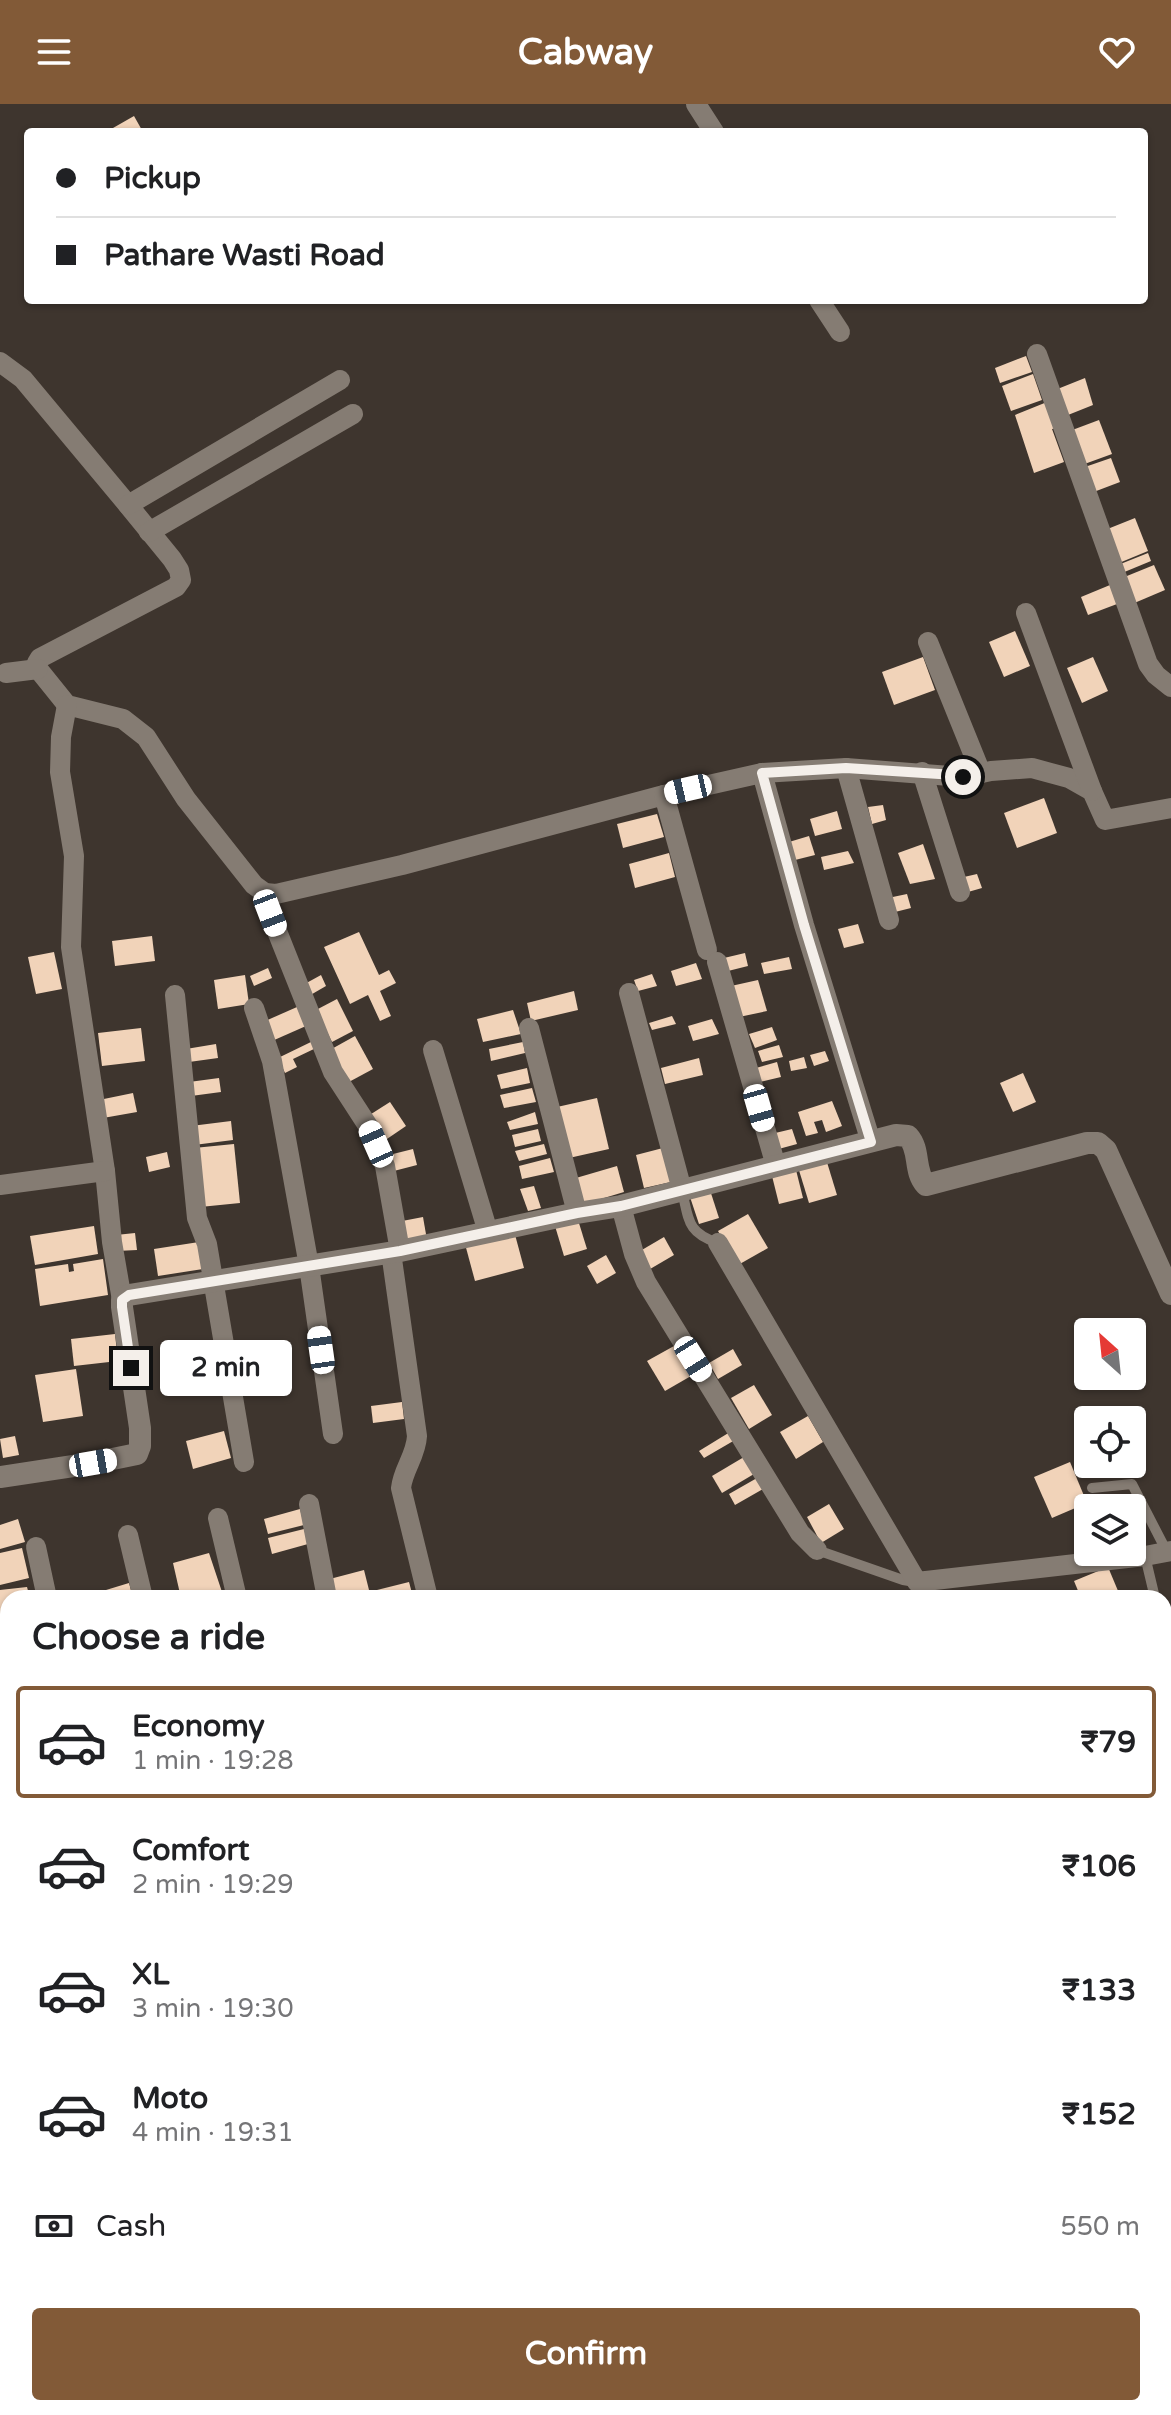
<!DOCTYPE html>
<meta charset="utf-8">
<style>
:root{--surface:#fff;--page:#f6f6f6;--text:#202124;--muted:#757577;--line:#e0e0e0;--accent:#825a37}
body{margin:0;font-family:"Varela Round",sans-serif;background:var(--page);color:var(--text);height:100vh;display:flex;flex-direction:column;font-size:30px;white-space:nowrap}
*{box-sizing:border-box;margin:0}
p{font-size:26px;color:var(--muted)}
.icon{flex:none;width:44px;height:44px;fill:none;stroke:currentColor;stroke-width:2;stroke-linecap:round;stroke-linejoin:round}
.map{position:relative;flex:1;overflow:hidden}
.side{position:absolute;left:0px;top:1486px;width:1172px;height:826px;display:flex;flex-direction:column;background:var(--surface);border-radius:24px 24px 0 0;box-shadow:0 2px 6px #0004}
.side>*{flex:none}
.guide{position:absolute;left:24px;top:24px;width:1124px;height:176px;border-radius:8px;box-shadow:0 2px 6px #0004;display:grid;align-content:center;height:176px;padding:0 32px;background:var(--surface)}
.needle{width:52px;rotate:333deg}
.buttons{position:absolute;left:1074px;top:1214px;display:grid;gap:16px}
.buttons a{display:grid;place-items:center;width:72px;height:72px;border-radius:8px;background:var(--surface);box-shadow:0 2px 6px #0004;font-size:40px}
.end{position:absolute;width:36px;height:36px;margin:-18px;border:10px solid #f4efea;background:#111;box-shadow:0 0 0 4px #111}
.from{border-radius:50%}
.bubble{position:absolute;height:56px;border-radius:8px;background:var(--surface);box-shadow:0 2px 6px #0004;font-size:26px;font-weight:700;line-height:56px;text-align:center}
.car{position:absolute;width:24px;height:48px;margin:-24px -12px;border-radius:10px;box-shadow:0 0 6px 2px #0007;background:linear-gradient(#fff 24%,#345 0 40%,#fff 0 76%,#345 0 86%,#fff 0)}
.guide b{display:flex;align-items:center;gap:28px;height:76px;font-size:30px}
.guide b+b{border-top:2px solid var(--line)}
.guide i{width:20px;height:20px;background:var(--text)}
ul{padding:0;list-style:none}
li{display:flex;align-items:center;gap:24px;height:112px;margin:0 16px 12px;padding:0 16px;border:4px solid transparent;border-radius:8px}
li div{flex:1}
li b{display:block;font-size:30px}
li em{font-style:normal;font-weight:700}
li.on{border-color:var(--accent)}
li>.icon{width:72px;height:72px;stroke-width:1.5}
h2{padding:0 32px;font-size:36px;line-height:96px}
.pay{display:flex;align-items:center;gap:20px;height:88px;padding:0 32px;font-size:30px}
.pay p{margin-inline-start:auto}
.primary-button{display:flex;gap:16px;margin-top:auto;padding:16px 32px}
.primary-button a{flex:1;height:92px;border-radius:8px;background:var(--accent);color:#fff;font-size:32px;font-weight:700;line-height:92px;text-align:center}
header{display:flex;justify-content:space-between;align-items:center;height:104px;padding:0 32px;background:var(--accent);color:#fff;font-size:36px;font-weight:700}
.map>svg:first-child{display:block}
</style>
<header><svg class="icon" aria-label="menu" viewBox="0 0 24 24"><path d="M4 6h16M4 12h16M4 18h16"/></svg>Cabway<svg class="icon" aria-label="heart" viewBox="0 0 24 24"><path d="M12 20l-8-8c-3-5 5-10 8-4 3-6 11-1 8 4z"/></svg></header>
<div class="map">
<svg width="1171" height="2311" viewBox="0 0 1171 2311">
<rect width="100%" height="100%" fill="#3e352e"/>
<g fill="#f1d3b9">
<path d="M134,12L143,28H106Z"/>
<path d="M1026,252L1032,268L1000,279L995,264Z"/>
<path d="M1033,270L1042,296L1011,307L1002,282Z"/>
<path d="M1085,274L1093,301L1063,313L1055,286Z"/>
<path d="M1047,298L1057,324L1052,325L1064,358L1034,369L1015,311Z"/>
<path d="M1099,316L1112,350L1079,362L1067,328Z"/>
<path d="M1111,354L1120,378L1091,389L1082,364Z"/>
<path d="M1135,414L1148,447L1119,459L1105,426Z"/>
<path d="M1148,449L1151,457L1122,469L1118,461Z"/>
<path d="M1154,461L1165,486L1132,500L1122,474Z"/>
<path d="M1110,481L1117,500L1088,511L1081,493Z"/>
<path d="M1015,527L1030,562L1004,573L989,538Z"/>
<path d="M923,553L935,586L894,601L882,568Z"/>
<path d="M1093,553L1108,587L1082,599L1067,564Z"/>
<path d="M1044,694L1057,729L1017,744L1004,709Z"/>
<path d="M883,701L886,716L872,720L868,703Z"/>
<path d="M837,707L842,725L815,732L810,715Z"/>
<path d="M657,710L664,733L623,744L617,720Z"/>
<path d="M809,732L815,751L795,756L789,738Z"/>
<path d="M923,740L935,775L910,780L898,749Z"/>
<path d="M848,747L854,759L824,766L821,753Z"/>
<path d="M669,749L675,773L635,784L629,760Z"/>
<path d="M977,770L982,784L968,788L964,773Z"/>
<path d="M907,790L911,804L891,809L888,794Z"/>
<path d="M858,820L864,839L844,844L838,825Z"/>
<path d="M359,828L379,871L389,866L396,879L380,887L391,912L380,917L368,891L350,900L324,843Z"/>
<path d="M152,832L155,857L115,862L112,837Z"/>
<path d="M54,848L62,885L36,890L28,853Z"/>
<path d="M745,849L748,862L728,867L724,854Z"/>
<path d="M789,853L792,865L764,870L761,859Z"/>
<path d="M696,859L702,875L676,882L671,867Z"/>
<path d="M268,864L272,874L254,882L250,872Z"/>
<path d="M652,870L657,882L638,887L634,876Z"/>
<path d="M245,871L249,900L218,905L214,876Z"/>
<path d="M321,871L326,882L307,893L301,882Z"/>
<path d="M758,876L767,907L739,913L731,882Z"/>
<path d="M574,887L578,906L531,917L527,899Z"/>
<path d="M337,895L353,927L332,938L316,906Z"/>
<path d="M297,903L306,922L272,937L263,918Z"/>
<path d="M513,906L521,930L483,938L477,915Z"/>
<path d="M672,912L676,920L652,926L649,919Z"/>
<path d="M712,915L719,930L693,937L688,922Z"/>
<path d="M772,923L777,936L755,944L749,930Z"/>
<path d="M141,924L145,957L102,962L98,929Z"/>
<path d="M355,932L373,965L347,979L328,947Z"/>
<path d="M313,937L316,944L293,955L297,963L285,969L278,954Z"/>
<path d="M523,938L525,949L491,957L489,945Z"/>
<path d="M216,940L218,954L189,958L186,945Z"/>
<path d="M779,941L783,953L762,958L758,947Z"/>
<path d="M825,947L829,957L814,962L810,951Z"/>
<path d="M804,953L807,964L791,967L789,957Z"/>
<path d="M699,954L703,971L665,980L661,964Z"/>
<path d="M777,958L781,973L760,978L756,964Z"/>
<path d="M527,964L530,979L501,985L497,971Z"/>
<path d="M1023,969L1036,998L1013,1008L1000,979Z"/>
<path d="M219,974L221,988L191,992L189,978Z"/>
<path d="M532,984L536,998L504,1004L500,991Z"/>
<path d="M133,989L137,1008L103,1014L99,996Z"/>
<path d="M597,994L609,1045L569,1054L557,1003Z"/>
<path d="M832,997L842,1022L826,1028L822,1016L814,1018L818,1029L806,1032L798,1008Z"/>
<path d="M390,998L406,1022L384,1037L368,1012Z"/>
<path d="M535,1008L538,1020L510,1026L507,1018Z"/>
<path d="M231,1017L233,1036L194,1041L191,1022Z"/>
<path d="M538,1025L541,1037L515,1043L512,1031Z"/>
<path d="M792,1025L797,1040L775,1046L771,1030Z"/>
<path d="M234,1040L240,1099L200,1103L194,1044Z"/>
<path d="M544,1040L547,1050L519,1057L515,1047Z"/>
<path d="M663,1044L671,1078L644,1084L636,1051Z"/>
<path d="M413,1045L417,1061L390,1068L385,1052Z"/>
<path d="M167,1048L170,1063L149,1068L146,1053Z"/>
<path d="M550,1054L554,1068L522,1075L519,1062Z"/>
<path d="M826,1055L837,1091L809,1099L798,1063Z"/>
<path d="M617,1062L624,1088L584,1100L576,1074Z"/>
<path d="M795,1062L803,1094L779,1100L771,1068Z"/>
<path d="M534,1082L541,1104L528,1107L520,1085Z"/>
<path d="M709,1083L719,1114L699,1120L689,1090Z"/>
<path d="M748,1110L768,1144L738,1161L718,1127Z"/>
<path d="M423,1113L427,1136L401,1140L397,1118Z"/>
<path d="M578,1116L587,1145L564,1152L555,1122Z"/>
<path d="M94,1122L98,1150L35,1161L30,1132Z"/>
<path d="M514,1127L524,1164L475,1177L465,1140Z"/>
<path d="M135,1129L137,1146L117,1147L116,1131Z"/>
<path d="M664,1133L674,1151L645,1168L635,1150Z"/>
<path d="M199,1138L203,1165L158,1172L154,1145Z"/>
<path d="M606,1151L616,1169L597,1180L587,1162Z"/>
<path d="M103,1155L108,1191L40,1202L35,1165L68,1160L69,1168L74,1167L73,1160Z"/>
<path d="M115,1230L118,1257L74,1262L71,1235Z"/>
<path d="M674,1242L691,1272L665,1287L647,1257Z"/>
<path d="M733,1245L742,1261L718,1275L709,1259Z"/>
<path d="M214,1252L220,1271L183,1283L177,1264Z"/>
<path d="M76,1265L83,1312L43,1318L35,1271Z"/>
<path d="M754,1281L772,1311L749,1325L731,1294Z"/>
<path d="M402,1298L404,1315L373,1319L371,1302Z"/>
<path d="M808,1312L823,1338L796,1355L780,1328Z"/>
<path d="M224,1327L231,1354L193,1365L186,1337Z"/>
<path d="M730,1328L735,1336L704,1354L699,1347Z"/>
<path d="M15,1332L19,1351L3,1354L0,1335Z"/>
<path d="M744,1353L754,1370L722,1389L712,1372Z"/>
<path d="M1070,1358L1087,1399L1052,1414L1034,1373Z"/>
<path d="M757,1374L763,1385L735,1401L729,1390Z"/>
<path d="M829,1400L844,1425L821,1439L807,1413Z"/>
<path d="M300,1405L304,1421L268,1430L264,1415Z"/>
<path d="M18,1415L25,1438L0,1445V1421Z"/>
<path d="M304,1425L308,1440L272,1450L268,1434Z"/>
<path d="M22,1444L29,1474L0,1481V1449Z"/>
<path d="M209,1449L224,1494H181L173,1459Z"/>
<path d="M1108,1463L1121,1494H1081L1074,1477Z"/>
<path d="M364,1466L371,1494H331L326,1476Z"/>
<path d="M409,1478L413,1493L375,1494L373,1487Z"/>
<path d="M129,1479L133,1494H83V1493Z"/>
<path d="M27,1483L30,1494H8V1536L0,1538V1486Z"/>
<path d="M1171,1550V1609L1164,1612V1553Z"/>
<path d="M8,1879V1907L3,1908L0,1881Z"/>
</g>
<g fill="none" stroke-linecap="round" stroke-linejoin="round">
<g stroke="#857c73" stroke-width="10">
<path d="M682,1087C689,1116 687,1129 718,1139"/>
<path d="M1092,1384L1132,1380L1167,1448"/>
<path d="M817,1446L903,1476L915,1478"/>
<path d="M1145,1452L1155,1494"/>
<path d="M1164,1751L1171,1757"/>
<path d="M1164,2185L1171,2198"/>
</g>
<g stroke="#857c73" stroke-width="20">
<path d="M696,0L714,28"/>
<path d="M819,196L840,228"/>
<path d="M1037,250L1148,560L1156,571L1171,583"/>
<path d="M0,258L23,275L128,401L172,455L179,466L181,476L176,483L40,554L37,559L38,565L67,601L123,615L146,633L186,695L254,781L265,789L276,790L402,761L664,691L762,669L846,664L963,673L991,667L1032,664L1069,674L1092,687L1105,716L1171,704"/>
<path d="M128,401L340,276"/>
<path d="M149,428L353,310"/>
<path d="M1026,509L1092,687"/>
<path d="M928,538L981,669"/>
<path d="M6,569L38,565"/>
<path d="M67,601L61,633L60,668L74,752L71,843L105,1067L112,1138L122,1196"/>
<path d="M846,664L889,816"/>
<path d="M922,668L960,788"/>
<path d="M762,669L804,821L871,1038"/>
<path d="M664,691L707,846"/>
<path d="M265,789L267,802L333,968L370,1025L385,1062L400,1147"/>
<path d="M717,858L776,1062"/>
<path d="M629,889L682,1086"/>
<path d="M175,891L197,1114L207,1140L244,1358"/>
<path d="M254,904L272,957L309,1162L333,1330"/>
<path d="M529,924L577,1109"/>
<path d="M433,946L488,1128"/>
<path d="M0,1081L105,1067"/>
<path d="M621,1102L634,1150L646,1178L800,1429L817,1446"/>
<path d="M718,1139L917,1478L1145,1452L1171,1447"/>
<path d="M391,1148L417,1332C416,1352 403,1365 401,1384L428,1494"/>
<path d="M309,1400L327,1494"/>
<path d="M218,1414L237,1494"/>
<path d="M128,1431L143,1494"/>
<path d="M36,1443L47,1494"/>
<path d="M0,1680L8,1717"/>
<path d="M1164,1801L1171,1797"/>
<path d="M1164,1843L1171,1856"/>
<path d="M0,1974L8,1970"/>
<path d="M0,2130L8,2145"/>
<path d="M1164,2242L1171,2233"/>
<path d="M0,2302L5,2311"/>
<path d="M105,2304L110,2311"/>
<path d="M252,2304L255,2311"/>
<path d="M1105,2304L1108,2311"/>
<path d="M132,2311L144,2304"/>
<path d="M1034,2311L1046,2304"/>
</g>
<path stroke="#857c73" stroke-width="22" d="M0,1373L93,1359L137,1350L140,1342V1324L122,1203V1196L129,1191L400,1147L577,1109L621,1102L896,1031L908,1032C921,1046 913,1067 926,1081L1087,1039H1098L1106,1046L1171,1190"/>
</g>
<g fill="none" stroke-linecap="round" stroke-linejoin="round">
<path stroke="#f4efea" stroke-width="10" d="M131,1264L122,1203V1196L129,1191L400,1147L577,1109L621,1102L871,1038L804,821L762,669L846,664L955,671L963,673"/>
</g>
</svg>
<div class="buttons">
<a><svg class="needle" viewBox="-14 -14 28 28"><path d="M0-13l5 13h-10z" fill="#e53935"/><path d="M0 13l5-13h-10z" fill="#757577"/></svg></a>
<a><svg class="icon" aria-label="locate" viewBox="0 0 24 24"><circle cx="12" cy="12" r="6"/><path d="M12 2v4M12 18v4M2 12h4M18 12h4"/></svg></a>
<a><svg class="icon" aria-label="layers" viewBox="0 0 24 24"><path d="M12 4l9 5-9 5-9-5zM3 14l9 5 9-5"/></svg></a>
</div>
<i class="end from" style="left:963px;top:673px"></i>
<i class="end" style="left:131px;top:1264px"></i>
<div class="bubble" style="left:160px;top:1236px;width:132px">2 min</div>
<i class="car" style="left:688px;top:685px;rotate:257deg"></i>
<i class="car" style="left:270px;top:809px;rotate:159deg"></i>
<i class="car" style="left:759px;top:1004px;rotate:164deg"></i>
<i class="car" style="left:376px;top:1040px;rotate:336deg"></i>
<i class="car" style="left:321px;top:1246px;rotate:352deg"></i>
<i class="car" style="left:693px;top:1255px;rotate:148deg"></i>
<i class="car" style="left:93px;top:1359px;rotate:80deg"></i>
<div class="guide">
<b><i class="from"></i>Pickup</b>
<b><i></i>Pathare Wasti Road</b>
</div>
<section class="side">
<h2>Choose a ride</h2>
<ul>
<li class="on"><svg class="icon" aria-label="car" viewBox="0 0 24 24"><path d="M5 17H2v-5l4-1 3-4h7l3 4 3 1v5h-3M9 17h6M6 11h13"/><circle cx="7" cy="17" r="2"/><circle cx="17" cy="17" r="2"/></svg><div><b>Economy</b><p>1 min · 19:28</p></div><em>₹79</em></li>
<li><svg class="icon" aria-label="car" viewBox="0 0 24 24"><path d="M5 17H2v-5l4-1 3-4h7l3 4 3 1v5h-3M9 17h6M6 11h13"/><circle cx="7" cy="17" r="2"/><circle cx="17" cy="17" r="2"/></svg><div><b>Comfort</b><p>2 min · 19:29</p></div><em>₹106</em></li>
<li><svg class="icon" aria-label="car" viewBox="0 0 24 24"><path d="M5 17H2v-5l4-1 3-4h7l3 4 3 1v5h-3M9 17h6M6 11h13"/><circle cx="7" cy="17" r="2"/><circle cx="17" cy="17" r="2"/></svg><div><b>XL</b><p>3 min · 19:30</p></div><em>₹133</em></li>
<li><svg class="icon" aria-label="car" viewBox="0 0 24 24"><path d="M5 17H2v-5l4-1 3-4h7l3 4 3 1v5h-3M9 17h6M6 11h13"/><circle cx="7" cy="17" r="2"/><circle cx="17" cy="17" r="2"/></svg><div><b>Moto</b><p>4 min · 19:31</p></div><em>₹152</em></li>
</ul>
<div class="pay"><svg class="icon" aria-label="cash" viewBox="0 0 24 24"><path d="M3 7h18v10H3z"/><circle cx="12" cy="12" r="2"/></svg>Cash<p>550 m</p></div>
<div class="primary-button"><a>Confirm</a></div>
</section>
</div>
